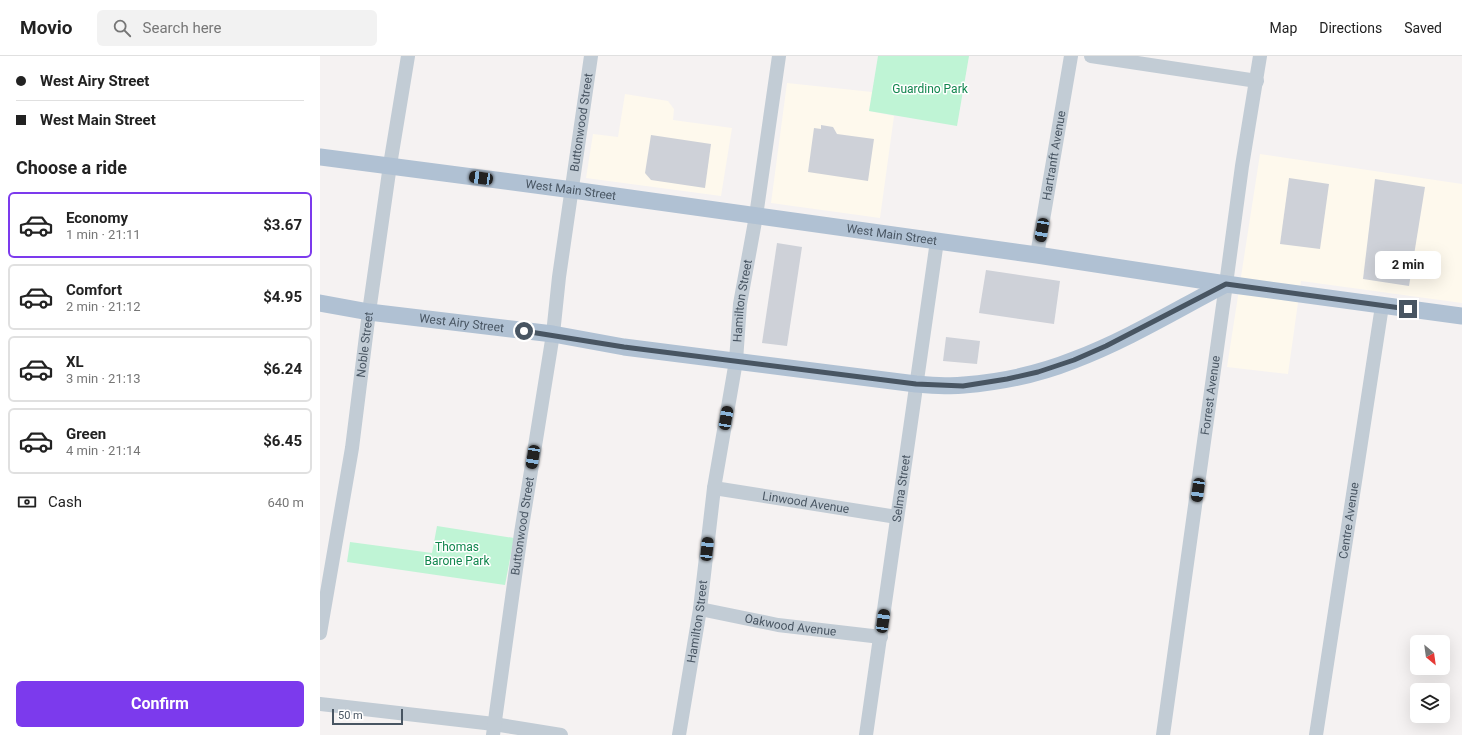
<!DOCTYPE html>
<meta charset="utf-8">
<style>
:root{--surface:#fff;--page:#f2f2f2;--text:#222;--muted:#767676;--line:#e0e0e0;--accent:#7c3aed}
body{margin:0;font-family:Roboto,sans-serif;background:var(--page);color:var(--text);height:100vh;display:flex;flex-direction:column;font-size:15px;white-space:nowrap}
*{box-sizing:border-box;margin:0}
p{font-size:13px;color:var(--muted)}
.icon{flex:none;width:22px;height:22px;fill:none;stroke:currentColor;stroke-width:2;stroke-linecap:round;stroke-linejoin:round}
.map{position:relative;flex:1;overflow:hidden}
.panel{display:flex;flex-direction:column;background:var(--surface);width:320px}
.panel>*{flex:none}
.hud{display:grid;align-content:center;height:88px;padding:0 16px;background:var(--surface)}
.needle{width:26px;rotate:151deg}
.fabs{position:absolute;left:1090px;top:579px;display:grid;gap:8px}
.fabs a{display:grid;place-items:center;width:40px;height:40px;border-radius:6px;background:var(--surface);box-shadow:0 4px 16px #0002;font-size:20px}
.scale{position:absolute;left:12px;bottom:10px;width:71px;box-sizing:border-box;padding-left:4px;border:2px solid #485562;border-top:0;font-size:11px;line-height:14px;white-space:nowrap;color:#485562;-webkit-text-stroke:3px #fff;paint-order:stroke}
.end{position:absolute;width:18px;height:18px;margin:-9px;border:5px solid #485562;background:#fff;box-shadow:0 0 0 2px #fff}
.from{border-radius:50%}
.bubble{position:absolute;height:28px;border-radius:6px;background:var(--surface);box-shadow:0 4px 16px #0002;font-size:13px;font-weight:700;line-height:28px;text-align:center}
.car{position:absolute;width:12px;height:24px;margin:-12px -6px;border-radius:5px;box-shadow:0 0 3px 1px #0007;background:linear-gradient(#222 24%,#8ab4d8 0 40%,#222 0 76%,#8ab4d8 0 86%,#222 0)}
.hud b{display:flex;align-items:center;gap:14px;height:38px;font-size:15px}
.hud b+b{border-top:1px solid var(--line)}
.hud i{width:10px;height:10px;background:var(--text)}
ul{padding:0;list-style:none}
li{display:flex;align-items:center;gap:12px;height:66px;margin:0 8px 6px;padding:0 8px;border:2px solid var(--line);border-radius:6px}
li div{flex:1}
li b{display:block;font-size:15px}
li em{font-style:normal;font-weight:700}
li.on{border-color:var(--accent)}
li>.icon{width:36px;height:36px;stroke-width:1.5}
h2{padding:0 16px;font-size:18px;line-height:48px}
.pay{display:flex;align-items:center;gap:10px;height:44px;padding:0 16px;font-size:15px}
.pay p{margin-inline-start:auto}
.primary-button{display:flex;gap:8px;margin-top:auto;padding:8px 16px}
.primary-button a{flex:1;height:46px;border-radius:6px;background:var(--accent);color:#fff;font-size:16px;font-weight:700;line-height:46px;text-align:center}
header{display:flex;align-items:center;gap:24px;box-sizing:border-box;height:56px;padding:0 20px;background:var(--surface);border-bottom:1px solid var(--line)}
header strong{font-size:19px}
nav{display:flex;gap:22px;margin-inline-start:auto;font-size:14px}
.search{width:280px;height:36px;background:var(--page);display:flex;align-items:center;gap:10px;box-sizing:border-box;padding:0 14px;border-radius:6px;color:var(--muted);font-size:15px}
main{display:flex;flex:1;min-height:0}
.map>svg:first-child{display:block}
</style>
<header>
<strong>Movio</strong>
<div class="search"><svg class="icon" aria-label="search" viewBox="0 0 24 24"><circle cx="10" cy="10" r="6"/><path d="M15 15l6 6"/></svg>Search here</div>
<nav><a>Map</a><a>Directions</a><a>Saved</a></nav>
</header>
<main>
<section class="panel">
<div class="hud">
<b><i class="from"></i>West Airy Street</b>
<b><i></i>West Main Street</b>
</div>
<h2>Choose a ride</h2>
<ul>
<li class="on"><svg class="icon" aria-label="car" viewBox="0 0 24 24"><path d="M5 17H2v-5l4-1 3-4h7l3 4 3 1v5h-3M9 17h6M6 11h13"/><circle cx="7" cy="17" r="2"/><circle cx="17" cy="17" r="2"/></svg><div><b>Economy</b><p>1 min · 21:11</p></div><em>$3.67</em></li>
<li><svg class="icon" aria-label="car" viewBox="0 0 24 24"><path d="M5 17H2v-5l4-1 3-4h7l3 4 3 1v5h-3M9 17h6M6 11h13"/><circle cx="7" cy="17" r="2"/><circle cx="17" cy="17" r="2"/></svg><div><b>Comfort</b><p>2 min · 21:12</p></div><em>$4.95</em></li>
<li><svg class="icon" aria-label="car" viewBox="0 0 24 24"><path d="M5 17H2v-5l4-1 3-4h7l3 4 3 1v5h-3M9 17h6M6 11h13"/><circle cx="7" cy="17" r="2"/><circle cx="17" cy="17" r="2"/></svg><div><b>XL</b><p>3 min · 21:13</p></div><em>$6.24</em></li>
<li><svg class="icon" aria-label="car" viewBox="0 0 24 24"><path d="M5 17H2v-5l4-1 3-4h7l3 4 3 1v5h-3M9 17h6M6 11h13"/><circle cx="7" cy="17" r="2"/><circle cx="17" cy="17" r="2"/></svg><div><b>Green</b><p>4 min · 21:14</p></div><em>$6.45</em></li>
</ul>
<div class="pay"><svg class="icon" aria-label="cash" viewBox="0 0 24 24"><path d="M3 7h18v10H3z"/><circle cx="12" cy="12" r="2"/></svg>Cash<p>640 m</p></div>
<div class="primary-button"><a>Confirm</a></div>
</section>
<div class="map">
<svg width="1142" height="679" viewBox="0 0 1142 679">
<rect width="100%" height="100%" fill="#f5f2f2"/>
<g fill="#fef9ed">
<path d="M467,27L552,36L549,55L574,60L560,162L451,147Z"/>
<path d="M305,38L348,45L354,53L353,64L412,72L401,140L266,122L273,78L298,81Z"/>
<path d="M940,98L1142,128V247L981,225L968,318L907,311Z"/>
</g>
<g fill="#bff4d5">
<path d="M558,0H649L637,70L549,55Z"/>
<path d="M117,470L194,482L185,529L27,506L30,486L112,497Z"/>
</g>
<g fill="#ced1d8">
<path d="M501,69L513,71L517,78L554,83L548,125L488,116L494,72L501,73Z"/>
<path d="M331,79L391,88L385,132L331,124L325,117Z"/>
<path d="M969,122L1009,128L1000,193L960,188Z"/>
<path d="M1055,123L1105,131L1089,230L1043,223Z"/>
<path d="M457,187L482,191L467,290L442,287Z"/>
<path d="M666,214L740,225L734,268L659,257Z"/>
<path d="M626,281L660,285L657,308L623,305Z"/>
</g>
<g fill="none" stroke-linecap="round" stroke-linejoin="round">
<g stroke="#c2ccd5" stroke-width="14">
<path d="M771,0L937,25"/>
<path id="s1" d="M717,199L751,0"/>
<path id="s2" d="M394,432L577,461"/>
<path id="s3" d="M380,553L458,569L561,581"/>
<path id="s4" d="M0,577L32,392L49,256L70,109L88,0"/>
<path d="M0,648L174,668L241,679"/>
<path id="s5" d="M173,679L201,477L233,278L239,221L271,0"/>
<path id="s6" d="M359,679L380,553L394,432L416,305L420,248L436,160L459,0"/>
<path id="s7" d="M546,679L617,185"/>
<path id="s8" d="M843,679L906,228L922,110L940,0"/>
<path id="s9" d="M996,679L1062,250"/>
</g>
<g stroke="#b0c1d3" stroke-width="17">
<path id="s10" d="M0,101L253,134L717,199L906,228L1142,260"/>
<path id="s11" d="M0,247L49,256L233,278L304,291L596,328C612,329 629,331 644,329C682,326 719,318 754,304C807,284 856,254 906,228"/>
</g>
</g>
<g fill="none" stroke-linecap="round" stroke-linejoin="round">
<path stroke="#485562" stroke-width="5" d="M204,275L304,291L596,328L643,330L687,323L718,316L754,304L786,290L906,228L1088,253"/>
</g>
<g text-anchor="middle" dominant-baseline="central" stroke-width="3" stroke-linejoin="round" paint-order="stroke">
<g font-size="12" fill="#10864d" stroke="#fff">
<text x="610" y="33">Guardino Park</text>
<text x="137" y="491">Thomas<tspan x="137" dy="14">Barone Park</tspan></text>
</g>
<g font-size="12" fill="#485562" stroke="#fff">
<text stroke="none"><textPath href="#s5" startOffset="619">Buttonwood Street</textPath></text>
<text stroke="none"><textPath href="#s1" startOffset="101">Hartranft Avenue</textPath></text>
<text stroke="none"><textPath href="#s10" startOffset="253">West Main Street</textPath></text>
<text stroke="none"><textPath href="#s10" startOffset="577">West Main Street</textPath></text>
<text stroke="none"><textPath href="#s6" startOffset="439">Hamilton Street</textPath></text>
<text stroke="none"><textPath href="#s11" startOffset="143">West Airy Street</textPath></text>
<text stroke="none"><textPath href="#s4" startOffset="292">Noble Street</textPath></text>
<text stroke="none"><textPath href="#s8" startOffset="343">Forrest Avenue</textPath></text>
<text stroke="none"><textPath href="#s7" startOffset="249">Selma Street</textPath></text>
<text stroke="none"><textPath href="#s2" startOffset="93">Linwood Avenue</textPath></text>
<text stroke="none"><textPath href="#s9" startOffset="217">Centre Avenue</textPath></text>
<text stroke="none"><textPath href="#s5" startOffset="211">Buttonwood Street</textPath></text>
<text stroke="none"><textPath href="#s6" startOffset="115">Hamilton Street</textPath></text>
<text stroke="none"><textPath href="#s3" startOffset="92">Oakwood Avenue</textPath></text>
</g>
</g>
</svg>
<div class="fabs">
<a><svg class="needle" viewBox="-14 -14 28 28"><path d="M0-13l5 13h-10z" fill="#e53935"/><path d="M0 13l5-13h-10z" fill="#767676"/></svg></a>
<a><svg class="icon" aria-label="layers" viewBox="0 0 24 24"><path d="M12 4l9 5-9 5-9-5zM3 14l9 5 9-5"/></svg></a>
</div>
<div class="scale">50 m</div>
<i class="end from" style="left:204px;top:275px"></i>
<i class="end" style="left:1088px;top:253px"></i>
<div class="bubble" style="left:1055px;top:195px;width:66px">2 min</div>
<i class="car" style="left:161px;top:122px;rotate:278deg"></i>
<i class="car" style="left:722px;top:174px;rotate:190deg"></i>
<i class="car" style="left:406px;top:362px;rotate:10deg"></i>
<i class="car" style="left:213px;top:401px;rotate:189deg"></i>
<i class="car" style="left:878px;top:434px;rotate:188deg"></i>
<i class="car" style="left:387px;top:493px;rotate:6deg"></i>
<i class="car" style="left:563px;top:565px;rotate:8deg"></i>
</div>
</main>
